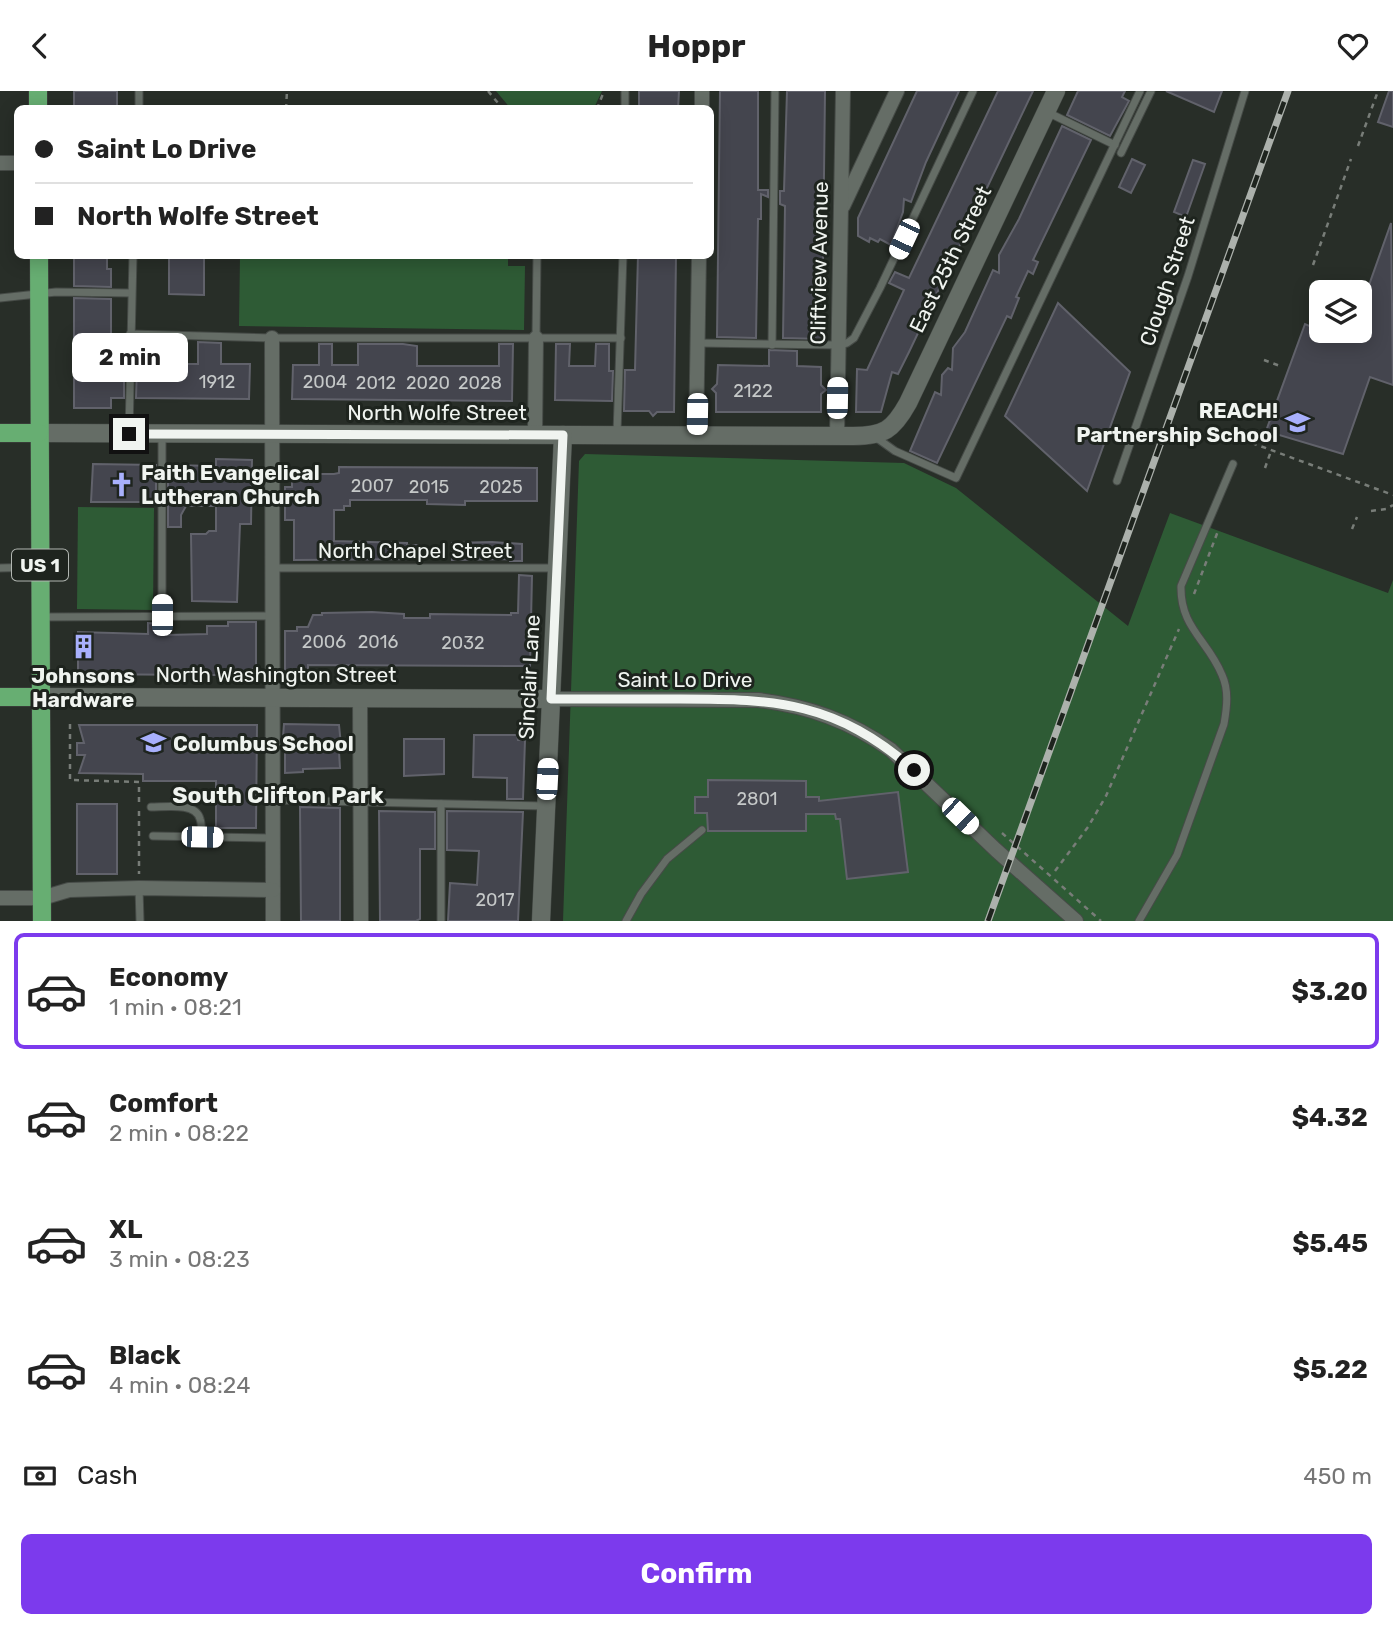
<!DOCTYPE html>
<meta charset="utf-8">
<style>
:root{--surface:#fff;--page:#f2f2f2;--text:#222;--muted:#767676;--line:#e0e0e0;--accent:#7c3aed}
body{margin:0;font-family:Rubik,sans-serif;background:var(--page);color:var(--text);height:100vh;display:flex;flex-direction:column;font-size:26px;white-space:nowrap}
*{box-sizing:border-box;margin:0}
p{font-size:23px;color:var(--muted)}
.icon{flex:none;width:38px;height:38px;fill:none;stroke:currentColor;stroke-width:2;stroke-linecap:round;stroke-linejoin:round}
.map{position:relative;height:830px;overflow:hidden}
.drawer{display:flex;flex-direction:column;background:var(--surface);flex:1}
.drawer>*{flex:none}
.hud{position:absolute;left:14px;top:14px;width:700px;height:154px;border-radius:10px;box-shadow:0 4px 18px #0003;display:grid;align-content:center;height:154px;padding:0 21px;background:var(--surface)}
.buttons{position:absolute;left:1309px;top:189px;display:grid;gap:14px}
.buttons a{display:grid;place-items:center;width:63px;height:63px;border-radius:10px;background:var(--surface);box-shadow:0 4px 18px #0003;font-size:35px}
.end{position:absolute;width:32px;height:32px;margin:-16px;border:9px solid #f0f4f0;background:#111;box-shadow:0 0 0 4px #111}
.from{border-radius:50%}
.bubble{position:absolute;height:49px;border-radius:10px;background:var(--surface);box-shadow:0 4px 18px #0003;font-size:23px;font-weight:700;line-height:49px;text-align:center}
.car{position:absolute;width:21px;height:42px;margin:-21px -10px;border-radius:9px;box-shadow:0 0 5px 2px #0007;background:linear-gradient(#fff 24%,#345 0 40%,#fff 0 76%,#345 0 86%,#fff 0)}
.hud b{display:flex;align-items:center;gap:24px;height:66px;font-size:26px}
.hud b+b{border-top:2px solid var(--line)}
.hud i{width:18px;height:18px;background:var(--text)}
ul{padding:12px 0 0;list-style:none}
li{display:flex;align-items:center;gap:21px;height:116px;margin:0 14px 10px;padding:0 7px;border:4px solid transparent;border-radius:10px}
li div{flex:1}
li b{display:block;font-size:26px}
li em{font-style:normal;font-weight:700}
li.active{border-color:var(--accent)}
li>.icon{width:63px;height:63px;stroke-width:1.5}
.pay{display:flex;align-items:center;gap:18px;height:77px;padding:0 21px;font-size:26px}
.pay p{margin-inline-start:auto}
.primary-button{display:flex;gap:14px;margin-top:auto;padding:14px 21px}
.primary-button a{flex:1;height:80px;border-radius:10px;background:var(--accent);color:#fff;font-size:28px;font-weight:700;line-height:80px;text-align:center}
header{display:flex;justify-content:space-between;align-items:center;height:91px;padding:0 21px;background:var(--surface);font-size:32px;font-weight:700}
.map>svg:first-child{display:block}
</style>
<header><svg class="icon" aria-label="back" viewBox="0 0 24 24"><path d="M15 5l-7 7 7 7"/></svg>Hoppr<svg class="icon" aria-label="heart" viewBox="0 0 24 24"><path d="M12 20l-8-8c-3-5 5-10 8-4 3-6 11-1 8 4z"/></svg></header>
<div class="map">
<svg width="1393" height="830" viewBox="0 0 1393 830">
<rect width="100%" height="100%" fill="#282e28"/>
<g fill="#2e5b35">
<path d="M496,0H602L594,17L511,18Z"/>
<path d="M508,164V175H525L524,239L239,235L240,165Z"/>
<path d="M585,363L904,372L956,397L1128,535L1170,422L1388,502L1393,489V830H563L579,370Z"/>
<path d="M78,416L154,417L153,519L77,518Z"/>
</g>
<g fill="#44454e" stroke="#61626b" stroke-width="2">
<rect x="74" y="0" width="43" height="18"/>
<path d="M639,0H679L678,18H642L639,16Z"/>
<path d="M720,0H758V99H768V106L761,103V128H758L756,247L717,246Z"/>
<path d="M787,0H825L822,248L783,247L785,115L780,113V100H784Z"/>
<path d="M917,0H959L926,71L911,111L904,108L903,121L891,154L880,148L878,151L870,147L869,151L858,145V127Z"/>
<path d="M998,0H1033L909,261L898,283L892,281L881,321H856L857,278L867,279L904,199L889,192L895,181L909,187Z"/>
<path d="M1078,0H1125L1122,6L1129,10L1110,45L1067,24Z"/>
<path d="M1166,0H1222L1214,21Z"/>
<path d="M1389,0H1393V36L1378,31Z"/>
<path d="M1062,35L1091,49L1033,169L1038,171L1033,183L1028,180L1016,206L1019,207L1011,227L1007,225L937,372L910,360L935,301L941,304L942,284L948,277L952,279L953,257L965,241L993,179L999,182V164L1019,128Z"/>
<path d="M1132,68L1145,74L1131,102L1119,96Z"/>
<path d="M1193,69L1205,73L1186,126L1174,121Z"/>
<path d="M1391,132L1393,294L1370,286L1343,363L1266,340L1305,233L1321,240H1360V213L1363,211Z"/>
<path d="M74,164H107V178H111V196L74,195Z"/>
<path d="M169,164H204V204L169,203Z"/>
<path d="M638,164H676L674,321H657L653,325L649,320H624L625,279H635Z"/>
<path d="M74,207L111,208V249H117V273H124V307H111V317H74Z"/>
<path d="M1058,212L1130,281L1087,400L1005,325Z"/>
<path d="M160,250H172V273H198V251L221,252V273H250L249,308L136,307L137,273H160Z"/>
<path d="M319,253H332V274H358V253H403L417,255V275H499V253H513L512,310L292,308L293,274H319Z"/>
<path d="M556,253H570L569,275H595L596,253H609V280H613L612,310L555,309Z"/>
<path d="M769,259L797,260V275L821,276V294L826,299L821,303V321H716V302L712,298L717,293L718,274L769,275Z"/>
<path d="M216,368L252,369L251,433H240L237,511L192,510L191,443H206L209,440H216V415H186L181,424V436H168V374L216,375Z"/>
<path d="M93,373L156,374V411H91Z"/>
<path d="M339,376L537,377V410H465V414L427,413V409H350V415H344V419H334V450L407,452V454H421V468L294,469V429H285V396H292V383H334L339,382Z"/>
<path d="M492,451L522,453V470H510V468L452,469V452Z"/>
<path d="M519,484L532,485L530,575L308,574V585L285,584V540H297V536H308L313,524H322V522L372,521L404,523V527H430V523L511,524V522H518Z"/>
<path d="M228,531H256V577L230,584H210L205,582L201,584L78,583V541L148,543V532L168,533L167,544L207,543V535H228Z"/>
<path d="M284,633L339,634L341,654L344,658L339,661L340,677L303,678V681L285,682V661L282,659Z"/>
<path d="M79,634H257L256,737H216V690H143V683L79,682L85,664H77V652H84Z"/>
<path d="M474,644H517L518,649H525L523,708H507V687L473,686Z"/>
<path d="M404,648H444V683L404,685Z"/>
<path d="M708,689L806,690V706H819V710L898,701L908,781L847,788L840,728H836L835,723H806V740H708L707,722H695V706H708Z"/>
<rect x="77" y="713" width="40" height="70"/>
<path d="M300,716L340,717V830H301Z"/>
<path d="M379,720L435,721V758H420V828L416,830H380Z"/>
<path d="M447,720L523,721L518,830H448L450,792L477,794L479,760L447,759Z"/>
</g>
<g fill="none" stroke-linecap="round" stroke-linejoin="round">
<defs>
<g id="service">
<path d="M139,0V18"/>
<path d="M625,18V0"/>
<path d="M1047,21L1115,54"/>
<path d="M1121,62L1151,0"/>
<path d="M0,207L56,201L131,202"/>
<path d="M130,243L272,247H621"/>
<path d="M536,247L537,164"/>
<path d="M698,252L838,254L847,252L854,247L880,197L973,0"/>
<path d="M772,254L775,0"/>
<path d="M129,342L133,164"/>
<path d="M617,342L623,164"/>
<path d="M874,345L895,360L956,387L1140,0"/>
<path d="M1117,390L1188,185L1245,0"/>
<path d="M0,477L40,476"/>
<path d="M273,477H555"/>
<path d="M162,524V343"/>
<path d="M42,526L272,525"/>
<path d="M272,709L546,715"/>
<path d="M151,716C165,716 196,711 200,728C202,733 201,740 202,746"/>
<path d="M153,745L272,747"/>
<path d="M139,797L140,830"/>
<path d="M441,830V713"/>
<path d="M626,830L641,803L667,768L702,739"/>
<path d="M1139,830L1177,764L1224,633C1227,616 1229,599 1222,584C1208,549 1180,537 1181,495L1233,373"/>
</g>
<g id="minor">
<path d="M702,18V0"/>
<path d="M0,72H18"/>
<path d="M843,115L897,0"/>
<path d="M272,247L273,830"/>
<path d="M535,344L536,247"/>
<path d="M696,345L699,164"/>
<path d="M837,345L843,0"/>
<path d="M360,606L361,830"/>
<path d="M551,608L758,609C808,615 850,630 891,659L996,759L1076,830"/>
<path d="M0,807H42L69,799L139,797L273,799"/>
</g>
<g id="secondary">
<path d="M39,342L853,345C884,345 893,339 908,312L1056,0"/>
<path d="M41,606L551,608"/>
<path d="M541,830L563,344"/>
</g>
<g id="primary">
<path d="M38,0V18"/>
<path d="M39,164L42,830"/>
<path d="M0,342H39"/>
<path d="M0,606H41"/>
</g>
</defs>
<use href="#service" stroke="#464b47" stroke-width="9"/>
<use href="#minor" stroke="#464b47" stroke-width="16"/>
<use href="#secondary" stroke="#464b47" stroke-width="19"/>
<use href="#primary" stroke="#464b47" stroke-width="19"/>
<g stroke="#787d78" stroke-width="2.5" stroke-dasharray="5 5" stroke-linecap="butt">
<path d="M488,0L503,18"/>
<path d="M286,18L287,0"/>
<path d="M597,18L604,0"/>
<path d="M1358,55L1378,0"/>
<path d="M1313,174L1351,68"/>
<path d="M1264,269L1280,275"/>
<path d="M1252,352L1393,404"/>
<path d="M1265,377L1271,360"/>
<path d="M1371,420L1386,418L1393,414"/>
<path d="M1352,438L1357,426"/>
<path d="M1194,503L1218,440"/>
<path d="M70,633V689L139,691V713"/>
<path d="M139,720V783"/>
<path d="M1002,742L1101,830"/>
<path d="M1055,780L1088,736L1106,705L1179,538"/>
</g>
<use href="#service" stroke="#656d66" stroke-width="7"/>
<use href="#minor" stroke="#656d66" stroke-width="14"/>
<use href="#secondary" stroke="#656d66" stroke-width="18"/>
<use href="#primary" stroke="#67ae72" stroke-width="18"/>
<defs>
<path id="rail" d="M988,830L1288,0"/>
</defs>
<use href="#rail" stroke="#acb1ac" stroke-width="7"/>
<use href="#rail" stroke="#1e241e" stroke-width="4.5" stroke-dasharray="13" stroke-linecap="butt"/>
</g>
<g fill="none" stroke-linecap="round" stroke-linejoin="round">
<path stroke="#f0f4f0" stroke-width="9" d="M129,343L563,344L551,608C594,608 637,608 680,608C778,608 836,611 914,679"/>
</g>
<defs>
<symbol id="school-bare" viewBox="-9 -9 18 18"><path d="M0-5L7-2L0 1L-7-2ZM-4 1L0 2.5L4 1V4Q0 6-4 4Z" fill="#a8b0fc" stroke="#1e241e" stroke-width="2.5" paint-order="stroke"/></symbol>
<symbol id="church-bare" viewBox="-9 -9 18 18"><path d="M-1.2-6h2.4v3.5h3.3v2.4h-3.3V6h-2.4V-.1h-3.3v-2.4h3.3Z" fill="#a8b0fc" stroke="#1e241e" stroke-width="2.5" paint-order="stroke"/></symbol>
<symbol id="building-bare" viewBox="-9 -9 18 18"><path d="M-4-6H4V6H1V3H-1V6H-4ZM-2.5-4.3h1.7v1.8h-1.7ZM.8-4.3h1.7v1.8H.8ZM-2.5-1h1.7V.8h-1.7ZM.8-1h1.7V.8H.8Z" fill="#a8b0fc" stroke="#1e241e" stroke-width="2.5" paint-order="stroke"/></symbol>
</defs>
<g fill-rule="evenodd">
<use href="#school-bare" x="1280" y="314" width="35" height="35"/>
<use href="#church-bare" x="104" y="376" width="35" height="35"/>
<use href="#building-bare" x="66" y="538" width="35" height="35"/>
<use href="#school-bare" x="136" y="634" width="35" height="35"/>
</g>
<g text-anchor="middle" dominant-baseline="central" stroke-width="6" stroke-linejoin="round" paint-order="stroke">
<g font-size="18" fill="#c5c8c8">
<text x="217" y="291">1912</text>
<text x="325" y="291">2004</text>
<text x="376" y="292">2012</text>
<text x="428" y="292">2020</text>
<text x="480" y="292">2028</text>
<text x="753" y="300">2122</text>
<text x="372" y="395">2007</text>
<text x="429" y="396">2015</text>
<text x="501" y="396">2025</text>
<text x="324" y="551">2006</text>
<text x="378" y="551">2016</text>
<text x="463" y="552">2032</text>
<text x="757" y="708">2801</text>
<text x="495" y="809">2017</text>
</g>
<rect fill="#1e241e" stroke="#b1b6b1" stroke-width="2" x="12" y="458.5" width="56" height="31" rx="5"/>
<g font-size="19" font-weight="bold" fill="#f0f4f0">
<text x="40" y="474">US 1</text>
</g>
<g font-size="21" fill="#f0f4f0" stroke="#1e241e">
<text transform="translate(950 168) rotate(-64)">East 25th Street</text>
<text transform="translate(819 172) rotate(-89)">Cliftview Avenue</text>
<text transform="translate(1167 190) rotate(-72)">Clough Street</text>
<text x="437" y="321">North Wolfe Street</text>
<text x="415" y="459">North Chapel Street</text>
<text x="276" y="583">North Washington Street</text>
<text transform="translate(529 586) rotate(-87)">Sinclair Lane</text>
<text x="685" y="588">Saint Lo Drive</text>
</g>
<g font-size="21" font-weight="bold" fill="#f0f4f0" stroke="#1e241e" text-anchor="start">
<text x="1278" y="319" text-anchor="end">REACH!<tspan x="1278" dy="24">Partnership School</tspan></text>
<text x="141" y="381">Faith Evangelical<tspan x="141" dy="24">Lutheran Church</tspan></text>
<text x="83" y="584" text-anchor="middle">Johnsons<tspan x="83" dy="24">Hardware</tspan></text>
<text x="173" y="652">Columbus School</text>
</g>
<g font-size="23" font-weight="bold" fill="#f0f4f0" stroke="#1e241e">
<text x="278" y="704">South Clifton Park</text>
</g>
</g>
</svg>
<div class="buttons">
<a><svg class="icon" aria-label="layers" viewBox="0 0 24 24"><path d="M12 4l9 5-9 5-9-5zM3 14l9 5 9-5"/></svg></a>
</div>
<i class="end from" style="left:914px;top:679px"></i>
<i class="end" style="left:129px;top:343px"></i>
<div class="bubble" style="left:72px;top:242px;width:116px">2 min</div>
<i class="car" style="left:904px;top:148px;rotate:205deg"></i>
<i class="car" style="left:837px;top:307px;rotate:1deg"></i>
<i class="car" style="left:697px;top:323px;rotate:181deg"></i>
<i class="car" style="left:162px;top:524px;rotate:0deg"></i>
<i class="car" style="left:547px;top:688px;rotate:3deg"></i>
<i class="car" style="left:960px;top:725px;rotate:134deg"></i>
<i class="car" style="left:202px;top:746px;rotate:91deg"></i>
<div class="hud">
<b><i class="from"></i>Saint Lo Drive</b>
<b><i></i>North Wolfe Street</b>
</div>
</div>
<section class="drawer">
<ul>
<li class="active"><svg class="icon" aria-label="car" viewBox="0 0 24 24"><path d="M5 17H2v-5l4-1 3-4h7l3 4 3 1v5h-3M9 17h6M6 11h13"/><circle cx="7" cy="17" r="2"/><circle cx="17" cy="17" r="2"/></svg><div><b>Economy</b><p>1 min · 08:21</p></div><em>$3.20</em></li>
<li><svg class="icon" aria-label="car" viewBox="0 0 24 24"><path d="M5 17H2v-5l4-1 3-4h7l3 4 3 1v5h-3M9 17h6M6 11h13"/><circle cx="7" cy="17" r="2"/><circle cx="17" cy="17" r="2"/></svg><div><b>Comfort</b><p>2 min · 08:22</p></div><em>$4.32</em></li>
<li><svg class="icon" aria-label="car" viewBox="0 0 24 24"><path d="M5 17H2v-5l4-1 3-4h7l3 4 3 1v5h-3M9 17h6M6 11h13"/><circle cx="7" cy="17" r="2"/><circle cx="17" cy="17" r="2"/></svg><div><b>XL</b><p>3 min · 08:23</p></div><em>$5.45</em></li>
<li><svg class="icon" aria-label="car" viewBox="0 0 24 24"><path d="M5 17H2v-5l4-1 3-4h7l3 4 3 1v5h-3M9 17h6M6 11h13"/><circle cx="7" cy="17" r="2"/><circle cx="17" cy="17" r="2"/></svg><div><b>Black</b><p>4 min · 08:24</p></div><em>$5.22</em></li>
</ul>
<div class="pay"><svg class="icon" aria-label="cash" viewBox="0 0 24 24"><path d="M3 7h18v10H3z"/><circle cx="12" cy="12" r="2"/></svg>Cash<p>450 m</p></div>
<div class="primary-button"><a>Confirm</a></div>
</section>
